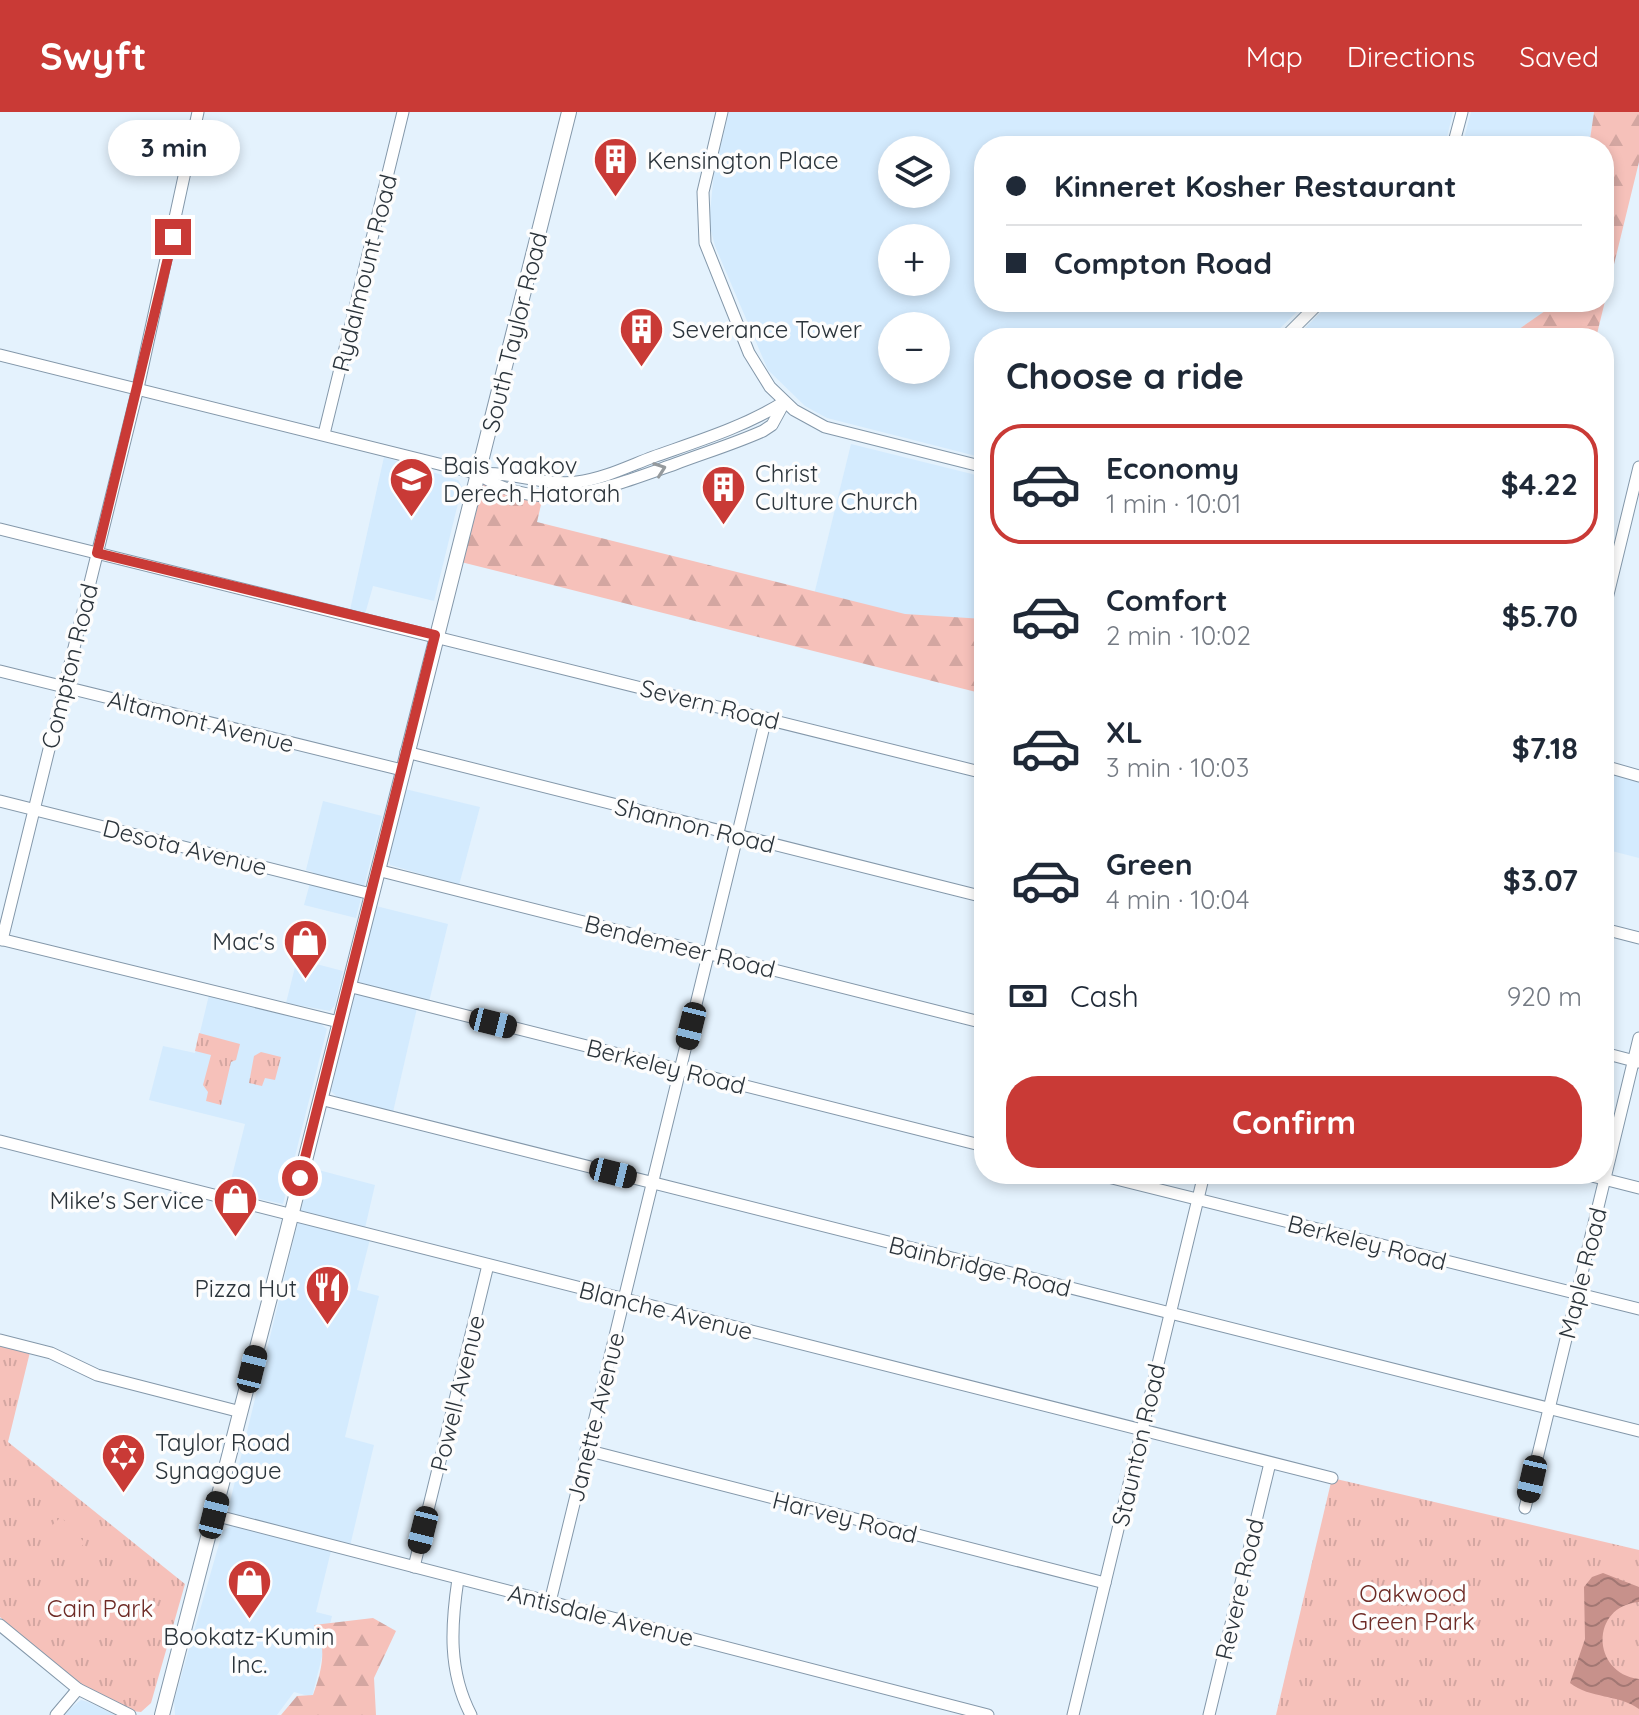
<!DOCTYPE html>
<meta charset="utf-8">
<style>
:root{--surface:#fff;--page:#f2f2f3;--text:#1f2937;--muted:#747a83;--line:#e0e1e3;--accent:#c93a36}
body{margin:0;font-family:Quicksand,sans-serif;background:var(--page);color:var(--text);height:100vh;display:flex;flex-direction:column;font-size:30px;white-space:nowrap}
*{box-sizing:border-box;margin:0}
p{font-size:26px;color:var(--muted)}
.icon{flex:none;width:44px;height:44px;fill:none;stroke:currentColor;stroke-width:2;stroke-linecap:round;stroke-linejoin:round}
.map{position:relative;flex:1;overflow:hidden}
.panel{position:absolute;left:974px;top:216px;width:640px;height:856px;display:flex;flex-direction:column;background:var(--surface);border-radius:32px;box-shadow:0 4px 12px #0003}
.panel>*{flex:none}
.banner{position:absolute;left:974px;top:24px;width:640px;height:176px;border-radius:32px;box-shadow:0 4px 12px #0003;display:grid;align-content:center;height:176px;padding:0 32px;background:var(--surface)}
.controls{position:absolute;left:878px;top:24px;display:grid;gap:16px}
.controls a{display:grid;place-items:center;width:72px;height:72px;border-radius:50%;background:var(--surface);box-shadow:0 4px 12px #0003;font-size:40px}
.end{position:absolute;width:36px;height:36px;margin:-18px;border:10px solid #c93a36;background:#fff;box-shadow:0 0 0 4px #fff}
.from{border-radius:50%}
.bubble{position:absolute;height:56px;border-radius:28px;background:var(--surface);box-shadow:0 4px 12px #0003;font-size:26px;font-weight:700;line-height:56px;text-align:center}
.car{position:absolute;width:24px;height:48px;margin:-24px -12px;border-radius:10px;box-shadow:0 0 6px 2px #0007;background:linear-gradient(#222 24%,#8ab4d8 0 40%,#222 0 76%,#8ab4d8 0 86%,#222 0)}
.banner b{display:flex;align-items:center;gap:28px;height:76px;font-size:30px}
.banner b+b{border-top:2px solid var(--line)}
.banner i{width:20px;height:20px;background:var(--text)}
ul{padding:0;list-style:none}
li{display:flex;align-items:center;gap:24px;height:120px;margin:0 16px 12px;padding:0 16px;border:4px solid transparent;border-radius:32px}
li div{flex:1}
li b{display:block;font-size:30px}
li em{font-style:normal;font-weight:700}
li.on{border-color:var(--accent)}
li>.icon{width:72px;height:72px;stroke-width:1.5}
h2{padding:0 32px;font-size:36px;line-height:96px}
.pay{display:flex;align-items:center;gap:20px;height:88px;padding:0 32px;font-size:30px}
.pay p{margin-inline-start:auto}
.action{display:flex;gap:16px;margin-top:auto;padding:16px 32px}
.action a{flex:1;height:92px;border-radius:32px;background:var(--accent);color:#fff;font-size:32px;font-weight:700;line-height:92px;text-align:center}
header{display:flex;align-items:center;gap:48px;box-sizing:border-box;height:112px;padding:0 40px;background:var(--accent);color:#fff}
header strong{font-size:38px}
nav{display:flex;gap:44px;margin-inline-start:auto;font-size:28px}
.map>svg:first-child{display:block}
</style>
<header>
<strong>Swyft</strong>
<nav><a>Map</a><a>Directions</a><a>Saved</a></nav>
</header>
<div class="map">
<svg width="1639" height="1603" viewBox="0 0 1639 1603">
<defs>
<pattern id="forest-firs" width="22" height="20" patternUnits="userSpaceOnUse" patternTransform="scale(2)"><rect width="22" height="20" fill="#f6c1ba"/><path d="M5 1l3.5 6h-7zM16 11l3.5 6h-7z" fill="#d3a6a1"/></pattern>
<pattern id="park-tufts" width="24" height="20" patternUnits="userSpaceOnUse" patternTransform="scale(2)"><rect width="24" height="20" fill="#f6c1ba"/><path d="M3 7l-1-3M5 7V3M7 7l1-3M15 17l-1-3M17 17v-4M19 17l1-3" fill="none" stroke="#d3a6a1"/></pattern>
<pattern id="water-waves" width="16" height="10" patternUnits="userSpaceOnUse" patternTransform="scale(2)"><rect width="16" height="10" fill="#c7918b"/><path d="M0 5q4-4 8 0t8 0" fill="none" stroke="#a27773"/></pattern>
</defs>
<rect width="100%" height="100%" fill="#e4f2fd"/>
<g fill="#d4ebfe" fill-rule="evenodd">
<path d="M729,0H1453L1445,34H984V190H1307L1270,226H984V346L827,306L805,294L768,258L715,134L709,111L714,60ZM892,38H936V82H892ZM892,126H936V170H892ZM892,214H936V258H892Z"/>
<path d="M1471,0H1594L1589,34H1462Z"/>
<path d="M1331,190H1547L1545,199L1506,226H1295Z"/>
<path d="M851,332L984,365V547L809,503Z"/>
<path d="M384,345L458,368L462,375L434,489L373,474L365,502L350,498Z"/>
<path d="M1604,654L1639,664V746L1604,737Z"/>
<path d="M405,677L480,695L459,773L390,753L388,745Z"/>
<path d="M323,689L382,704L356,806L304,793L313,760L306,758Z"/>
<path d="M376,794L448,812L427,898L417,896L393,1000L338,986L331,979Z"/>
<path d="M297,847L343,859L335,893L330,899L286,891Z"/>
<path d="M209,883L318,910L327,917L283,1092L228,1080L245,1012L149,988L163,934L195,941Z"/>
<path d="M311,1056L375,1073L365,1116L370,1127L357,1178L379,1184L345,1325L374,1333L350,1434L233,1403L228,1398Z"/>
<path d="M232,1414L331,1439L316,1500L332,1504L312,1585L294,1580L277,1603H175L174,1589L223,1418Z"/>
<path d="M81,1588L88,1590L115,1603H62Z"/>
</g>
<g fill="url(#forest-firs)">
<path d="M1594,0H1639V50L1596,226H1506L1545,199L1547,190H1604V34H1589Z"/>
<path d="M479,362L543,384L537,410L905,502L984,507V582L461,450Z"/>
<path d="M373,1506L396,1519L374,1566L376,1603H281L297,1584L313,1583C322,1559 328,1534 314,1513Z"/>
</g>
<g fill="url(#park-tufts)">
<path d="M199,921L240,932L236,948L231,950L221,993L206,989L208,980L203,973L211,943L195,939Z"/>
<path d="M261,940L281,945L275,968L265,966L262,974L249,971L254,944Z"/>
<path d="M0,1232L30,1240L8,1330L185,1472L151,1591L141,1600C94,1597 35,1535 0,1505Z"/>
<path d="M1332,1366L1639,1438V1603H1276Z"/>
</g>
<path fill="#f6c1ba" d="M61,1405L85,1431L70,1445L46,1419Z"/>
<path fill="url(#water-waves)" d="M1603,1461L1639,1475V1490C1590,1494 1591,1561 1639,1567V1597C1619,1582 1590,1587 1570,1571L1585,1527L1584,1475L1592,1465Z"/>
<g fill="none" stroke-linecap="round" stroke-linejoin="round">
<defs>
<g id="minor">
<path d="M722,0L703,80L705,131L749,241L770,275L794,298L825,315L984,355"/>
<path d="M1453,34L1462,0"/>
<path d="M1284,226L1320,190"/>
<path d="M0,243L479,362C512,359 543,374 577,370C603,367 629,354 653,345C698,329 744,315 784,290"/>
<path d="M324,322L403,0"/>
<path d="M480,363C541,405 613,374 675,352C704,341 734,332 763,319L772,313L784,291"/>
<path d="M0,417L984,661"/>
<path d="M1604,499L1639,355"/>
<path d="M0,559L402,658"/>
<path d="M406,640L984,785"/>
<path d="M1604,654L1639,664"/>
<path d="M0,689L371,782"/>
<path d="M377,758L984,911"/>
<path d="M1604,817L1639,826"/>
<path d="M0,827L339,910"/>
<path d="M2,828L138,276L198,0"/>
<path d="M348,874L984,1034"/>
<path d="M1604,941L1638,950"/>
<path d="M320,987L1639,1319"/>
<path d="M0,1029L1332,1366"/>
<path d="M1096,1062L1639,1197"/>
<path d="M1584,1062L1639,1076"/>
<path d="M0,1228L51,1241L97,1263L241,1300"/>
<path d="M586,1338L1105,1471"/>
<path d="M1525,1396L1639,926"/>
<path d="M214,1403L988,1603"/>
<path d="M414,1455L488,1153"/>
<path d="M458,1467C451,1514 448,1559 471,1603"/>
<path d="M550,1490L766,606"/>
<path d="M0,1513L78,1577L130,1603"/>
<path d="M56,1603L78,1577"/>
<path d="M1073,1603L1204,1062"/>
<path d="M1209,1603L1270,1351"/>
</g>
<path id="major" d="M162,1603L287,1120L569,0"/>
</defs>
<use href="#minor" stroke="#8498aa" stroke-width="13"/>
<use href="#major" stroke="#8498aa" stroke-width="16"/>
<use href="#minor" stroke="#fff" stroke-width="11"/>
<use href="#major" stroke="#fff" stroke-width="14"/>
</g>
<defs><path id="oneway-chevron" d="M-2-3.5L2.5 0L-2 3.5" fill="none" stroke-width="1.6" stroke-linecap="round" stroke-linejoin="round" transform="scale(2)"/></defs>
<use stroke="#959a9d" href="#oneway-chevron" transform="translate(660 357) rotate(-20)"/>
<g fill="none" stroke-linecap="round" stroke-linejoin="round">
<path stroke="#c93a36" stroke-width="10" d="M173,125L97,441L435,523L300,1066"/>
</g>
<defs>
<symbol id="building-pin" viewBox="-11 -11 22 30"><path d="M0 17L-7.5 6A9.5 9.5 0 1 1 7.5 6Z" fill="#c93a36" stroke="#fdfdfd"/><path d="M-4-6H4V6H1V3H-1V6H-4ZM-2.5-4.3h1.7v1.8h-1.7ZM.8-4.3h1.7v1.8H.8ZM-2.5-1h1.7V.8h-1.7ZM.8-1h1.7V.8H.8Z" fill="#fff"/></symbol>
<symbol id="school-pin" viewBox="-11 -11 22 30"><path d="M0 17L-7.5 6A9.5 9.5 0 1 1 7.5 6Z" fill="#c93a36" stroke="#fdfdfd"/><path d="M0-5L7-2L0 1L-7-2ZM-4 1L0 2.5L4 1V4Q0 6-4 4Z" fill="#fff"/></symbol>
<symbol id="shop-pin" viewBox="-11 -11 22 30"><path d="M0 17L-7.5 6A9.5 9.5 0 1 1 7.5 6Z" fill="#c93a36" stroke="#fdfdfd"/><path d="M-5-2.5h2.3a2.7 3.5 0 0 1 5.4 0H5L5.5 6h-11ZM-1.5-2.5h3a1.5 2.3 0 0 0-3 0Z" fill="#fff"/></symbol>
<symbol id="restaurant-pin" viewBox="-11 -11 22 30"><path d="M0 17L-7.5 6A9.5 9.5 0 1 1 7.5 6Z" fill="#c93a36" stroke="#fdfdfd"/><path d="M-5-6h1v4h1v-4h1v4h1v-4h1v5L-1.5 .5V6h-2V.5L-5-1ZM5-6V6H3V1.5H1.5Q1.5-4 5-6Z" fill="#fff"/></symbol>
<symbol id="synagogue-pin" viewBox="-11 -11 22 30"><path d="M0 17L-7.5 6A9.5 9.5 0 1 1 7.5 6Z" fill="#c93a36" stroke="#fdfdfd"/><path d="M0-6.5L5.6 3.2H-5.6ZM0 6.5L5.6-3.2H-5.6Z" fill="#fff"/></symbol>
</defs>
<g fill-rule="evenodd">
<use href="#building-pin" x="590" y="22" width="51" height="69"/>
<use href="#building-pin" x="616" y="192" width="51" height="69"/>
<use href="#school-pin" x="386" y="342" width="51" height="69"/>
<use href="#building-pin" x="698" y="350" width="51" height="69"/>
<use href="#shop-pin" x="280" y="804" width="51" height="69"/>
<use href="#shop-pin" x="210" y="1062" width="51" height="69"/>
<use href="#restaurant-pin" x="302" y="1150" width="51" height="69"/>
<use href="#synagogue-pin" x="98" y="1318" width="51" height="69"/>
<use href="#shop-pin" x="224" y="1444" width="51" height="69"/>
</g>
<g text-anchor="middle" dominant-baseline="central" stroke-width="7" stroke-linejoin="round" paint-order="stroke">
<g font-size="24" fill="#2b343b" stroke="#fdfdfd" text-anchor="start">
<text x="647" y="48">Kensington Place</text>
<text x="672" y="217">Severance Tower</text>
<text x="443" y="353">Bais Yaakov<tspan x="443" dy="28">Derech Hatorah</tspan></text>
<text x="755" y="361">Christ<tspan x="755" dy="28">Culture Church</tspan></text>
<text x="275" y="829" text-anchor="end">Mac's</text>
<text x="204" y="1088" text-anchor="end">Mike's Service</text>
<text x="297" y="1176" text-anchor="end">Pizza Hut</text>
<text x="155" y="1330">Taylor Road<tspan x="155" dy="28">Synagogue</tspan></text>
<text x="249" y="1524" text-anchor="middle">Bookatz-Kumin<tspan x="249" dy="28">Inc.</tspan></text>
</g>
<g font-size="24" fill="#2b343b" stroke="#fdfdfd">
<text transform="translate(364 161) rotate(-76)">Rydalmount Road</text>
<text transform="translate(514 220) rotate(-76)">South Taylor Road</text>
<text transform="translate(69 554) rotate(-76)">Compton Road</text>
<text transform="translate(710 592) rotate(14)">Severn Road</text>
<text transform="translate(201 609) rotate(14)">Altamont Avenue</text>
<text transform="translate(695 713) rotate(14)">Shannon Road</text>
<text transform="translate(185 735) rotate(14)">Desota Avenue</text>
<text transform="translate(680 834) rotate(14)">Bendemeer Road</text>
<text transform="translate(666 954) rotate(14)">Berkeley Road</text>
<text transform="translate(1367 1130) rotate(14)">Berkeley Road</text>
<text transform="translate(980 1154) rotate(14)">Bainbridge Road</text>
<text transform="translate(1582 1161) rotate(-76)">Maple Road</text>
<text transform="translate(666 1198) rotate(14)">Blanche Avenue</text>
<text transform="translate(457 1281) rotate(-76)">Powell Avenue</text>
<text transform="translate(595 1305) rotate(-76)">Janette Avenue</text>
<text transform="translate(1138 1333) rotate(-77)">Staunton Road</text>
<text transform="translate(845 1405) rotate(14)">Harvey Road</text>
<text transform="translate(1239 1477) rotate(-77)">Revere Road</text>
<text transform="translate(601 1503) rotate(14)">Antisdale Avenue</text>
</g>
<g font-size="24" fill="#6e2b26" stroke="#fdfdfd">
<text x="1413" y="1481">Oakwood<tspan x="1413" dy="28">Green Park</tspan></text>
<text x="100" y="1496">Cain Park</text>
</g>
</g>
</svg>
<div class="controls">
<a><svg class="icon" aria-label="layers" viewBox="0 0 24 24"><path d="M12 4l9 5-9 5-9-5zM3 14l9 5 9-5"/></svg></a>
<a>+</a>
<a>−</a>
</div>
<i class="end from" style="left:300px;top:1066px"></i>
<i class="end" style="left:173px;top:125px"></i>
<div class="bubble" style="left:108px;top:8px;width:132px">3 min</div>
<i class="car" style="left:493px;top:911px;rotate:104deg"></i>
<i class="car" style="left:691px;top:914px;rotate:194deg"></i>
<i class="car" style="left:613px;top:1061px;rotate:104deg"></i>
<i class="car" style="left:252px;top:1257px;rotate:14deg"></i>
<i class="car" style="left:1532px;top:1367px;rotate:193deg"></i>
<i class="car" style="left:214px;top:1403px;rotate:14deg"></i>
<i class="car" style="left:423px;top:1418px;rotate:194deg"></i>
<div class="banner">
<b><i class="from"></i>Kinneret Kosher Restaurant</b>
<b><i></i>Compton Road</b>
</div>
<section class="panel">
<h2>Choose a ride</h2>
<ul>
<li class="on"><svg class="icon" aria-label="car" viewBox="0 0 24 24"><path d="M5 17H2v-5l4-1 3-4h7l3 4 3 1v5h-3M9 17h6M6 11h13"/><circle cx="7" cy="17" r="2"/><circle cx="17" cy="17" r="2"/></svg><div><b>Economy</b><p>1 min · 10:01</p></div><em>$4.22</em></li>
<li><svg class="icon" aria-label="car" viewBox="0 0 24 24"><path d="M5 17H2v-5l4-1 3-4h7l3 4 3 1v5h-3M9 17h6M6 11h13"/><circle cx="7" cy="17" r="2"/><circle cx="17" cy="17" r="2"/></svg><div><b>Comfort</b><p>2 min · 10:02</p></div><em>$5.70</em></li>
<li><svg class="icon" aria-label="car" viewBox="0 0 24 24"><path d="M5 17H2v-5l4-1 3-4h7l3 4 3 1v5h-3M9 17h6M6 11h13"/><circle cx="7" cy="17" r="2"/><circle cx="17" cy="17" r="2"/></svg><div><b>XL</b><p>3 min · 10:03</p></div><em>$7.18</em></li>
<li><svg class="icon" aria-label="car" viewBox="0 0 24 24"><path d="M5 17H2v-5l4-1 3-4h7l3 4 3 1v5h-3M9 17h6M6 11h13"/><circle cx="7" cy="17" r="2"/><circle cx="17" cy="17" r="2"/></svg><div><b>Green</b><p>4 min · 10:04</p></div><em>$3.07</em></li>
</ul>
<div class="pay"><svg class="icon" aria-label="cash" viewBox="0 0 24 24"><path d="M3 7h18v10H3z"/><circle cx="12" cy="12" r="2"/></svg>Cash<p>920 m</p></div>
<div class="action"><a>Confirm</a></div>
</section>
</div>
